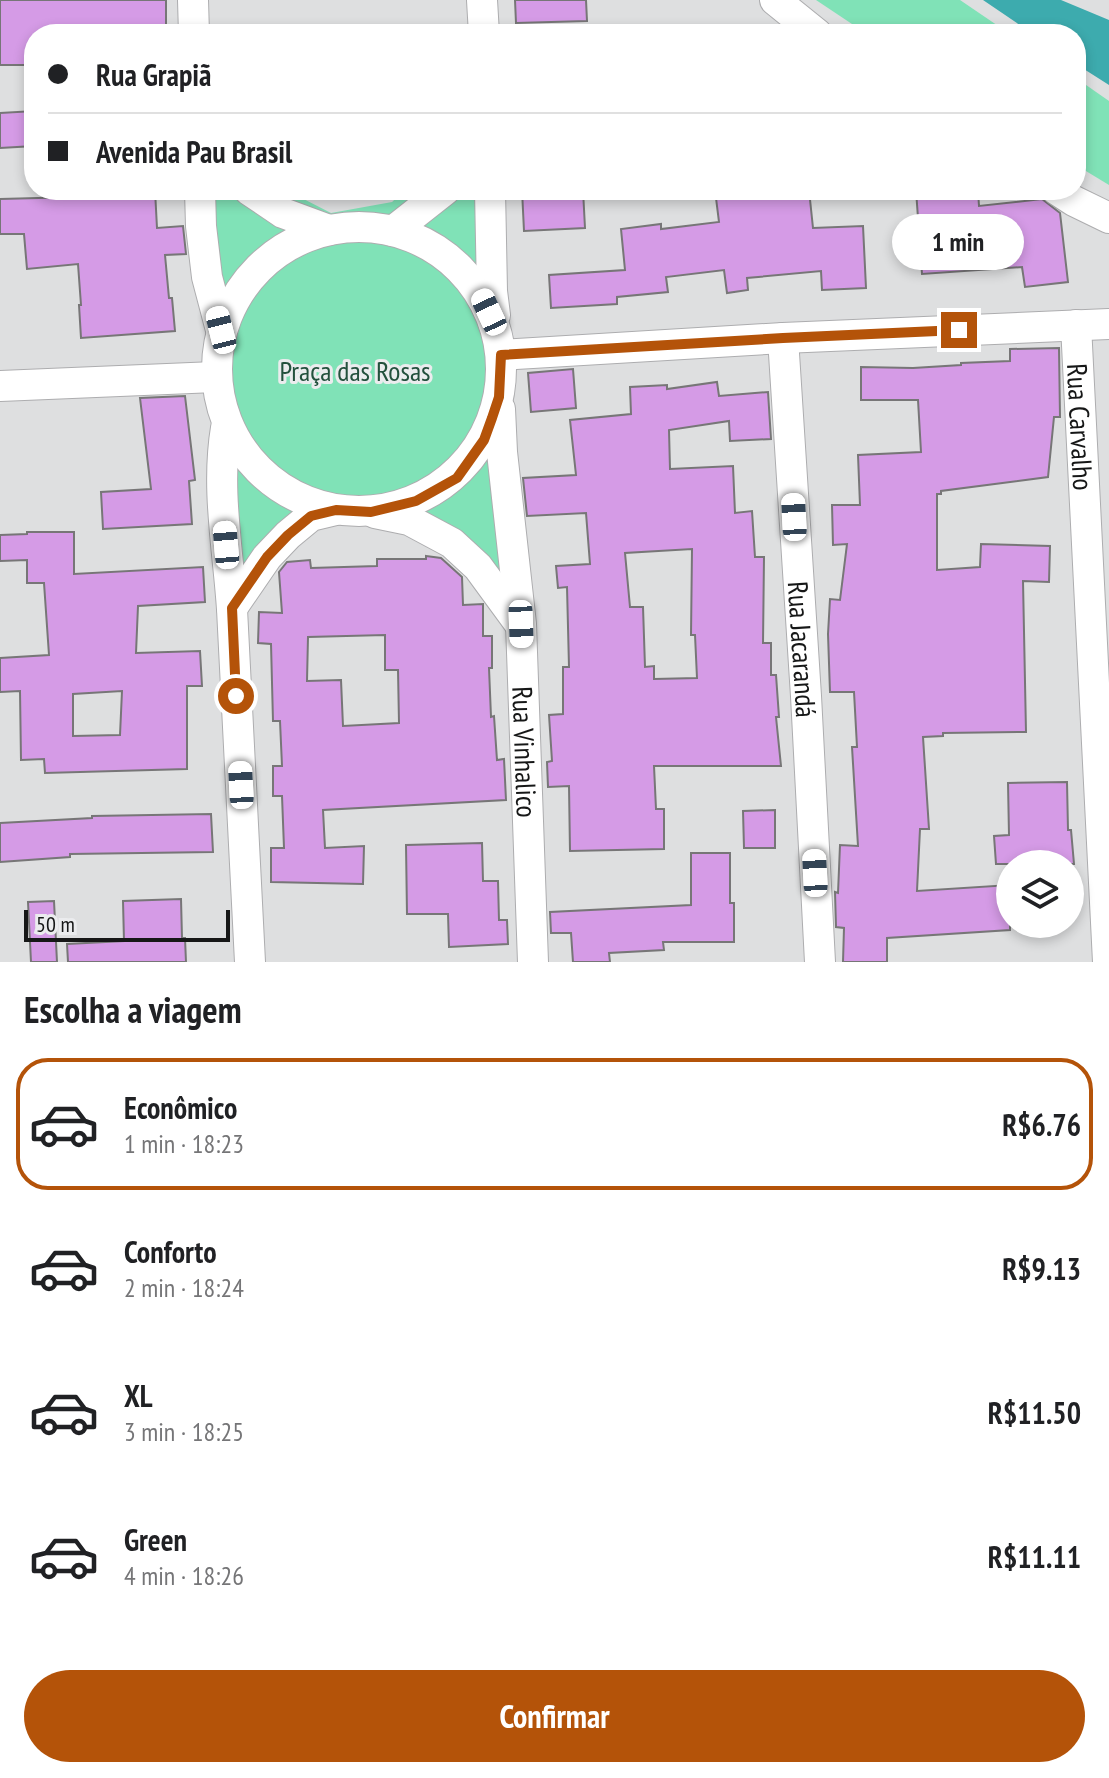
<!DOCTYPE html>
<html lang="pt">
<meta charset="utf-8">
<style>
:root{--surface:#fff;--page:#f6f6f6;--text:#202124;--muted:#757577;--line:#e0e0e0;--accent:#b45309}
body{margin:0;font-family:"PT Sans Narrow",sans-serif;background:var(--page);color:var(--text);height:100vh;display:flex;flex-direction:column;font-size:30px;white-space:nowrap}
*{box-sizing:border-box;margin:0}
p{font-size:26px;color:var(--muted)}
.icon{flex:none;width:44px;height:44px;fill:none;stroke:currentColor;stroke-width:2;stroke-linecap:round;stroke-linejoin:round}
.map{position:relative;height:962px;overflow:hidden}
.drawer{display:flex;flex-direction:column;background:var(--surface);flex:1}
.drawer>*{flex:none}
.top-card{position:absolute;left:24px;top:24px;width:1062px;height:176px;border-radius:32px;box-shadow:0 4px 12px #0003;display:grid;align-content:center;height:176px;padding:0 24px;background:var(--surface)}
.tools{position:absolute;left:996px;top:850px;display:grid;gap:16px}
.tools a{display:grid;place-items:center;width:88px;height:88px;border-radius:50%;background:var(--surface);box-shadow:0 4px 12px #0003;font-size:40px}
.scale{position:absolute;left:24px;bottom:20px;width:206px;box-sizing:border-box;padding-left:8px;border:4px solid #161717;border-top:0;font-size:22px;line-height:28px;white-space:nowrap;color:#161717;-webkit-text-stroke:6px #ebecee;paint-order:stroke}
.end{position:absolute;width:36px;height:36px;margin:-18px;border:10px solid #b45309;background:#fff;box-shadow:0 0 0 4px #fff}
.from{border-radius:50%}
.bubble{position:absolute;height:56px;border-radius:28px;background:var(--surface);box-shadow:0 4px 12px #0003;font-size:26px;font-weight:700;line-height:56px;text-align:center}
.car{position:absolute;width:24px;height:48px;margin:-24px -12px;border-radius:10px;box-shadow:0 0 6px 2px #0007;background:linear-gradient(#fff 24%,#345 0 40%,#fff 0 76%,#345 0 86%,#fff 0)}
.top-card b{display:flex;align-items:center;gap:28px;height:76px;font-size:30px}
.top-card b+b{border-top:2px solid var(--line)}
.top-card i{width:20px;height:20px;background:var(--text)}
ul{padding:0;list-style:none}
li{display:flex;align-items:center;gap:24px;height:132px;margin:0 16px 12px;padding:0 8px;border:4px solid transparent;border-radius:32px}
li div{flex:1}
li b{display:block;font-size:30px}
li em{font-style:normal;font-weight:700}
li.current{border-color:var(--accent)}
li>.icon{width:72px;height:72px;stroke-width:1.5}
h2{padding:0 24px;font-size:36px;line-height:96px}
.action{display:flex;gap:16px;margin-top:auto;padding:16px 24px}
.action a{flex:1;height:92px;border-radius:48px;background:var(--accent);color:#fff;font-size:32px;font-weight:700;line-height:92px;text-align:center}
.map>svg:first-child{display:block}
</style>
<div class="map">
<svg width="1109" height="962" viewBox="0 0 1109 962">
<rect width="100%" height="100%" fill="#dedfe0"/>
<g fill="#80e2b7">
<path d="M816,0H960L1010,34H867Z"/>
<path d="M1076,78L1109,101V185L1076,165Z"/>
<path d="M209,190H286L331,213L392,202L405,190H486L515,598L462,556L397,521L336,516L233,584Z"/>
</g>
<path fill="#3dabae" d="M983,0H1061L1109,20V85L1076,64V34H1033Z"/>
<g fill="#d59be6" stroke="#777677" stroke-width="2" fill-rule="evenodd">
<path d="M0,0H166V34H34V65H0Z"/>
<path d="M515,0H586L587,21L516,23Z"/>
<path d="M34,111V146L0,148V113Z"/>
<path d="M155,190L157,228L183,226L186,254L165,255L169,298H172L175,331L81,338L79,305H81L78,264L27,269L24,234H0V199L76,197L75,195Z"/>
<path d="M522,190H583L585,228L524,231Z"/>
<path d="M715,190H809L813,228L863,226L866,288L822,290L821,271L747,278L748,290L727,293L724,270L666,277L668,292L617,297V304L551,308L549,275L625,270L621,229L661,224V229L719,222Z"/>
<path d="M916,190H978L979,206L1042,199L1060,213L1068,282L1025,287L1022,267L922,274Z"/>
<path d="M1059,348L1060,417H1054L1048,477L941,491V494H937V570L980,567L981,544L1050,546L1049,582L1023,581L1026,732L943,733V736L923,737L929,829H920L917,891L1010,885V930L887,938V962H843L844,928L836,927L835,892L838,893L840,845L858,846L852,747H857L854,692H830L828,634L830,599L840,600L847,544L833,545L832,505H860L858,455L921,452L918,400H861V367L913,368L961,365V363L1010,361V349Z"/>
<path d="M573,369L576,408L531,412L528,373Z"/>
<path d="M717,382L719,396L768,392L771,439L730,441L729,421L669,430L670,469L733,466L735,513L752,511L755,557H764L763,643H771V675H776L779,717H776L781,766H654L656,809H664V849L570,851L569,786L548,787L547,762L552,761L549,715L563,714V667H569L567,587L558,588L556,566L590,564L586,513L527,516L523,478L576,475L570,420L631,414L630,387L667,385V389ZM692,549L691,635H695L697,678L654,679V666L645,667L643,607H630L625,553Z"/>
<path d="M185,396L195,480L189,481L192,524L103,529L101,492L151,489L140,398Z"/>
<path d="M27,532H74V574L203,567L205,602L138,606L136,653L200,651L202,686H187V769L45,773L44,759L21,760L20,691L0,692V658L49,655L44,583H27V560L0,561V535L27,534ZM122,691L120,735L73,736V694Z"/>
<path d="M426,556L441,558L462,577L463,605L483,604V636H492V668H489L491,717L494,716L497,760L504,759L506,800L323,810L325,848L364,846L363,884L271,882V848H284L282,796H273V766H282L280,721H273L271,644L258,643L259,612L282,613L279,572L287,562L310,560L311,568L377,566V559H426ZM385,635V670H398L399,723L343,726L341,680L307,681L308,637Z"/>
<path d="M1067,782L1068,830H1071L1074,864H996L994,836L1009,835L1008,783Z"/>
<path d="M775,810V848H744L743,811Z"/>
<path d="M211,814L213,852L70,854V857L0,862V823L92,818V816Z"/>
<path d="M482,843L483,881H498L499,920H507L508,944L449,947L448,914H407L406,845Z"/>
<path d="M691,853H730V903H734V942H663L664,950L609,953L610,962H573L571,933H551L550,912L691,905Z"/>
<path d="M181,899L182,938H185L186,962H68L67,944L124,941L123,901Z"/>
<path d="M54,901L57,962H31L28,902Z"/>
</g>
<g fill="none" stroke-linecap="round" stroke-linejoin="round">
<defs>
<g id="minor">
<path d="M193,0L194,34"/>
<path d="M482,0L484,34"/>
<path d="M775,0L817,34"/>
<path d="M200,190L201,226L207,277L221,330"/>
<path d="M249,190L283,213L329,230"/>
<path d="M490,190L492,291L495,315"/>
<path d="M1057,190L1074,201L1109,218"/>
<circle cx="359" cy="369" r="142"/>
<path d="M393,231L445,190"/>
<path id="s1" d="M1076,325L1108,962"/>
<path id="s2" d="M783,338L806,696L820,962"/>
<path d="M501,355L783,338L1109,324"/>
<path d="M0,386L215,377"/>
<path id="s3" d="M500,409L502,452L521,624L533,962"/>
<path d="M226,428C216,488 228,549 232,609C239,727 244,845 250,962"/>
<path d="M375,513L409,520L452,543L478,567L519,623"/>
<path d="M232,608L267,557L288,535L311,516L336,510"/>
</g>
</defs>
<use href="#minor" stroke="#adadaf" stroke-width="32"/>
<use href="#minor" stroke="#fff" stroke-width="30"/>
</g>
<g fill="none" stroke-linecap="round" stroke-linejoin="round">
<path stroke="#b45309" stroke-width="10" d="M236,696L232,608L267,557L288,535L311,516L336,510L371,512L416,501L457,478L484,440L492,418L499,397L501,355L783,338L959,330"/>
</g>
<g text-anchor="middle" dominant-baseline="central" stroke-width="6" stroke-linejoin="round" paint-order="stroke">
<g font-size="28" fill="#23513d" stroke="#ebecee">
<text x="355" y="370">Praça das Rosas</text>
</g>
<g font-size="28" fill="#161717" stroke="#ebecee">
<text stroke="none"><textPath href="#s1" startOffset="102">Rua Carvalho</textPath></text>
<text stroke="none"><textPath href="#s2" startOffset="312">Rua Jacarandá</textPath></text>
<text stroke="none"><textPath href="#s3" startOffset="344">Rua Vinhalico</textPath></text>
</g>
</g>
</svg>
<div class="tools">
<a><svg class="icon" aria-label="layers" viewBox="0 0 24 24"><path d="M12 4l9 5-9 5-9-5zM3 14l9 5 9-5"/></svg></a>
</div>
<div class="scale">50 m</div>
<i class="end from" style="left:236px;top:696px"></i>
<i class="end" style="left:959px;top:330px"></i>
<div class="bubble" style="left:892px;top:214px;width:132px">1 min</div>
<i class="car" style="left:489px;top:312px;rotate:335deg"></i>
<i class="car" style="left:221px;top:330px;rotate:346deg"></i>
<i class="car" style="left:794px;top:517px;rotate:357deg"></i>
<i class="car" style="left:226px;top:545px;rotate:355deg"></i>
<i class="car" style="left:521px;top:624px;rotate:178deg"></i>
<i class="car" style="left:241px;top:785px;rotate:357deg"></i>
<i class="car" style="left:815px;top:873px;rotate:357deg"></i>
<div class="top-card">
<b><i class="from"></i>Rua Grapiã</b>
<b><i></i>Avenida Pau Brasil</b>
</div>
</div>
<section class="drawer">
<h2>Escolha a viagem</h2>
<ul>
<li class="current"><svg class="icon" aria-label="car" viewBox="0 0 24 24"><path d="M5 17H2v-5l4-1 3-4h7l3 4 3 1v5h-3M9 17h6M6 11h13"/><circle cx="7" cy="17" r="2"/><circle cx="17" cy="17" r="2"/></svg><div><b>Econômico</b><p>1 min · 18:23</p></div><em>R$6.76</em></li>
<li><svg class="icon" aria-label="car" viewBox="0 0 24 24"><path d="M5 17H2v-5l4-1 3-4h7l3 4 3 1v5h-3M9 17h6M6 11h13"/><circle cx="7" cy="17" r="2"/><circle cx="17" cy="17" r="2"/></svg><div><b>Conforto</b><p>2 min · 18:24</p></div><em>R$9.13</em></li>
<li><svg class="icon" aria-label="car" viewBox="0 0 24 24"><path d="M5 17H2v-5l4-1 3-4h7l3 4 3 1v5h-3M9 17h6M6 11h13"/><circle cx="7" cy="17" r="2"/><circle cx="17" cy="17" r="2"/></svg><div><b>XL</b><p>3 min · 18:25</p></div><em>R$11.50</em></li>
<li><svg class="icon" aria-label="car" viewBox="0 0 24 24"><path d="M5 17H2v-5l4-1 3-4h7l3 4 3 1v5h-3M9 17h6M6 11h13"/><circle cx="7" cy="17" r="2"/><circle cx="17" cy="17" r="2"/></svg><div><b>Green</b><p>4 min · 18:26</p></div><em>R$11.11</em></li>
</ul>
<div class="action"><a>Confirmar</a></div>
</section>
